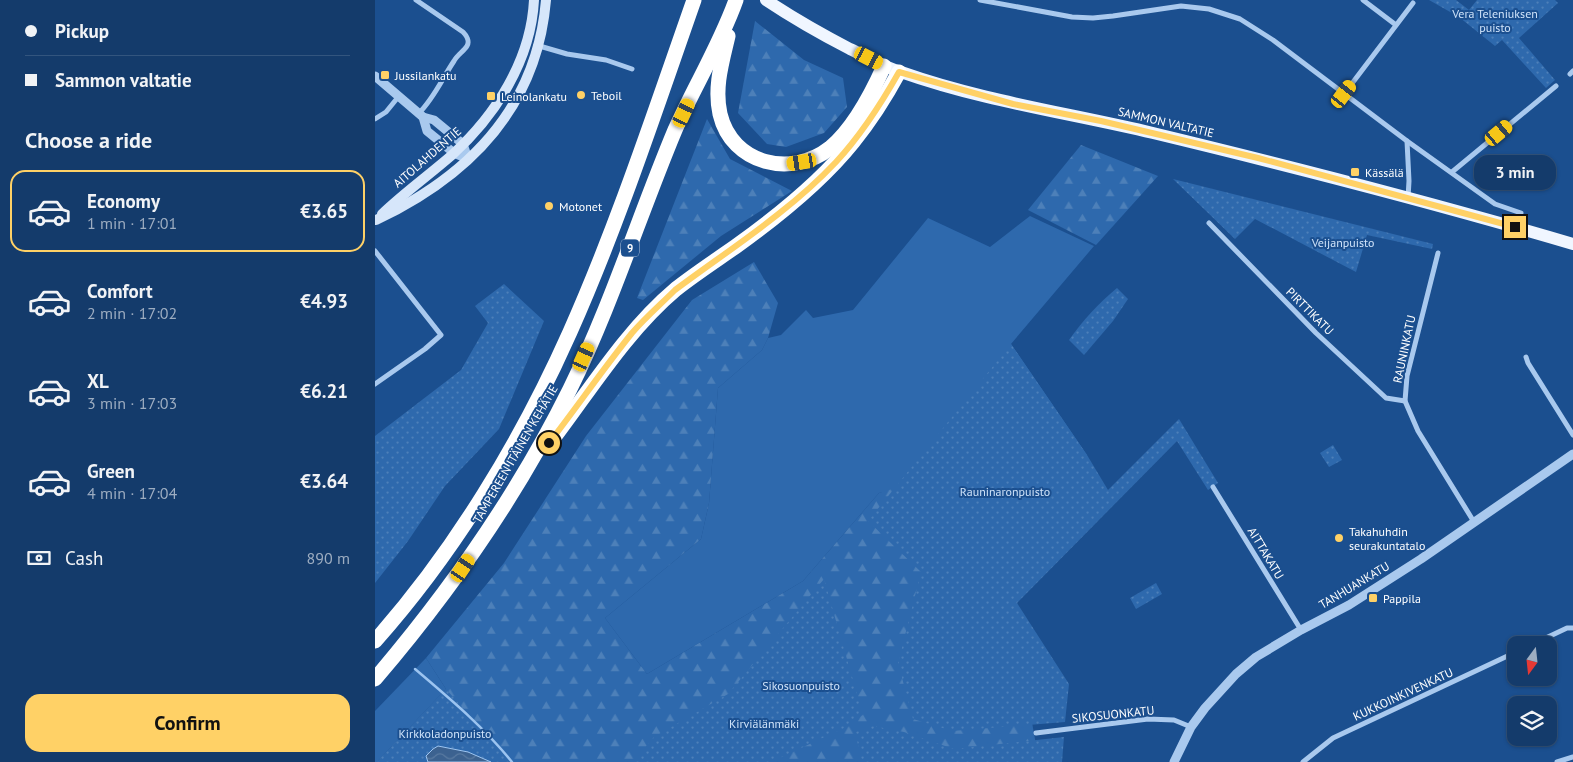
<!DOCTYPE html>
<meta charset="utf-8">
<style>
:root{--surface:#143b6b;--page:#1d4271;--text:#f1f3f6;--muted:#9dadc1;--line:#33557e;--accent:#ffd166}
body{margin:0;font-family:"PT Sans",sans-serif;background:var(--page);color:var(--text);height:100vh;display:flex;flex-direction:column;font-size:19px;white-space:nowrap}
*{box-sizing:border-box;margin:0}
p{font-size:16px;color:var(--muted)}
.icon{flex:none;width:28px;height:28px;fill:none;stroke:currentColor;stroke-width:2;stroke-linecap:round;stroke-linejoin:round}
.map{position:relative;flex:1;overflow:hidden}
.sheet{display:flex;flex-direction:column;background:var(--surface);width:375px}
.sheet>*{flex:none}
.top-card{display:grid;align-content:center;height:110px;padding:0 25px;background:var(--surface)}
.needle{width:32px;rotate:195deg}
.tools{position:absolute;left:1132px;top:636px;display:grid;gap:10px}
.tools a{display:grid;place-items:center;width:50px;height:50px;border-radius:10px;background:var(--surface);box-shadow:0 1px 4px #0004,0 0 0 1px var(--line);font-size:25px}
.end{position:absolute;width:22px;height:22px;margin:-11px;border:6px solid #ffd166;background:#111;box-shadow:0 0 0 2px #111}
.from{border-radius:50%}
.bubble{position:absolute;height:35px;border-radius:15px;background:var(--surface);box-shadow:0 1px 4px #0004,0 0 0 1px var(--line);font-size:16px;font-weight:700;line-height:35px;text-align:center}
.car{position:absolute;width:15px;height:30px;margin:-15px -8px;border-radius:6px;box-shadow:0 0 4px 1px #0007;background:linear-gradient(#f5c518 24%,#345 0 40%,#f5c518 0 76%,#345 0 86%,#f5c518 0)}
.top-card b{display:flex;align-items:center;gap:18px;height:48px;font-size:19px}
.top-card b+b{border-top:1px solid var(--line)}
.top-card i{width:12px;height:12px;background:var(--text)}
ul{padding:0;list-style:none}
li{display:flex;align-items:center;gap:15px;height:82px;margin:0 10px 8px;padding:0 15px;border:2px solid transparent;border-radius:15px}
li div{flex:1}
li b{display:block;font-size:19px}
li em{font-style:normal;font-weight:700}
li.on{border-color:var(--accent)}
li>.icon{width:45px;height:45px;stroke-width:1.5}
h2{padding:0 25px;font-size:22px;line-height:60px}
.pay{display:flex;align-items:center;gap:12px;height:55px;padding:0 25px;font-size:19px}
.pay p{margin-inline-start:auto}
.button{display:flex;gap:10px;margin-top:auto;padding:10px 25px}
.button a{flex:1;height:58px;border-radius:15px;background:var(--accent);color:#111;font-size:20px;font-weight:700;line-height:58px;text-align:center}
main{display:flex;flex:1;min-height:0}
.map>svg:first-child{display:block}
</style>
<main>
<section class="sheet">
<div class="top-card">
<b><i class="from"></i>Pickup</b>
<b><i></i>Sammon valtatie</b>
</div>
<h2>Choose a ride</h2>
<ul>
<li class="on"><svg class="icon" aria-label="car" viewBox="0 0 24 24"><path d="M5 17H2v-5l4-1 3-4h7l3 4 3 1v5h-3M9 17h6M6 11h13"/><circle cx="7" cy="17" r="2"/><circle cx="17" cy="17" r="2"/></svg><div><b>Economy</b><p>1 min · 17:01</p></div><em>€3.65</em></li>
<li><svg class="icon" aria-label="car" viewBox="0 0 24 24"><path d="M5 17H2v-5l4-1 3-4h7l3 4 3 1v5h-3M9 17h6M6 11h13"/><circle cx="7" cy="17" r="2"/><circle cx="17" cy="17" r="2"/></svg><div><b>Comfort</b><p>2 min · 17:02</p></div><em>€4.93</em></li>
<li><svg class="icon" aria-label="car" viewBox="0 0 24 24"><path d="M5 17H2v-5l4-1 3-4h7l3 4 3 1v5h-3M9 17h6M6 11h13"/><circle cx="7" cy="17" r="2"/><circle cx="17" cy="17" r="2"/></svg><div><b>XL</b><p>3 min · 17:03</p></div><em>€6.21</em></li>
<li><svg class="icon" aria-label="car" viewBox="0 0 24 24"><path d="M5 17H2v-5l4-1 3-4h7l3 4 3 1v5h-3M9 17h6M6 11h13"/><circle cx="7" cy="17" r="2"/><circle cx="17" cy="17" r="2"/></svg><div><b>Green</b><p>4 min · 17:04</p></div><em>€3.64</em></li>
</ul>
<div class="pay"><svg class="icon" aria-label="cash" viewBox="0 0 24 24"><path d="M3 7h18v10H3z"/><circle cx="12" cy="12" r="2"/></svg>Cash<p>890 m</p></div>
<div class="button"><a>Confirm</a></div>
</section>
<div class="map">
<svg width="1198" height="762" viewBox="0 0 1198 762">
<defs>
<pattern id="forest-firs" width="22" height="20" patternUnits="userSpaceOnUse" patternTransform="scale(1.25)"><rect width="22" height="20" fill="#2e69ad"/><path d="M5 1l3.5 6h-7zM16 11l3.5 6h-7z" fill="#4d80b9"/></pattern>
<pattern id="park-dots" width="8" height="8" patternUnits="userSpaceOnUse" patternTransform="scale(1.25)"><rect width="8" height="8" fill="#2e69ad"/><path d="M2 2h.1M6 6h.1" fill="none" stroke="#4d80b9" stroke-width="1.8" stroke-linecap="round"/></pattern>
<pattern id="water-waves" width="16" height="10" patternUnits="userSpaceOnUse" patternTransform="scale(1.25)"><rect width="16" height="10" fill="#3c6290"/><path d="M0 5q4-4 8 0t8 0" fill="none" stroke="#597aa1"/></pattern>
</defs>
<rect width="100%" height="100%" fill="#1b4f8f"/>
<g fill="#2e69ad">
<path d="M655,216L719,246L636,344L712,455L504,493L428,581L272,674L230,618L326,539L334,503L343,388L387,350L393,338L406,335L431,310L438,318L478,310L553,218L615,247Z"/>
<path d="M51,658L71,689L2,762H0V711Z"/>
</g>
<g fill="url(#forest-firs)">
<path d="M380,21L429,60L468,78L472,107L449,133L411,147L392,144L363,113Z"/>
<path d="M332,119L355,159L417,191L346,236L268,300L262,298Z"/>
<path d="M706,145L783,176L721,245L653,210Z"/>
<path d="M379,262L403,303L393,338L387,350L343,388L334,503L326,539L230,618L272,674L428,581L504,493L543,481L616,605L649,677L664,762H2L71,689L51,658L129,563L211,436L317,300Z"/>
</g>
<g fill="url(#park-dots)">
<path d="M1054,0H1081L1094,10L1102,0H1180L1183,3L1144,38L1180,80L1171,88L1127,40L1120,46L1084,17Z"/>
<path d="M798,179L1058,244L1057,249L992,235L981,272L880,219L860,239Z"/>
<path d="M129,284L169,321L124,429L70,486L33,541L0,583V436L86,370L113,323L100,306Z"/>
<path d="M742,288L753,299L738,321L709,355L694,340C708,320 723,304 742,288Z"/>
<path d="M636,344L712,455L733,490L804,419L843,483L833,490L802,441L642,603L694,684L690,722L577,731L538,719L523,663L546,572L493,521Z"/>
<path d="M958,445L967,460L954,467L945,453Z"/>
<path d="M449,579L488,715L477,720L480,723L396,762H258L279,737L353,694Z"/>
<path d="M781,583L787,594L761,609L755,598Z"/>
<path d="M71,689L136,762H2Z"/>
<path d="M498,726L529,732L579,749L689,737L687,762H487L480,732Z"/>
</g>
<path fill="url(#water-waves)" stroke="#9cc4f0" d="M63,746L93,752L116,762H53L51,756L58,749Z"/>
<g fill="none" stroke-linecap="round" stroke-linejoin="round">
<path stroke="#9cc4f0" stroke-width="2.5" d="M40,669C74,698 109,727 137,762"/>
<g stroke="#a9c9ee" stroke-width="5">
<path d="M41,0L88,32C91,35 95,41 92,46C89,51 82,55 79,61C67,79 59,98 44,113"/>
<path d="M605,0L697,17L718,18L738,16L806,6L834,9L865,19L898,40L1032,141L1120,204L1146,213"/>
<path d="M988,0L1021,25"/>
<path d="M161,45L192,54L231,60L257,69"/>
<path d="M1195,74L1198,71"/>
<path d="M969,94L1038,3"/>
<path d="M0,119L11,112L24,96"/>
<path d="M1032,141L1034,181L1033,198"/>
<path d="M1077,172L1181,86"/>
<path d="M834,223L941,333L1011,398L1030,401"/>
<path d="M0,251L66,335L50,349L0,384"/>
<path d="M1063,253L1032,376L1030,401L1043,431L1099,522"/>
<path d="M1151,357L1153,363L1198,435"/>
<path d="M838,487L926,630"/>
<path d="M1156,645L1192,628H1198"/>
<path d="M661,733L773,719L799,720L816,727"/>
<path d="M928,762L958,738L1141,652"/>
<path d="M1182,762L1198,757"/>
</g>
<g stroke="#a9c9ee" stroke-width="9">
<path d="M0,76L48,117L52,131L79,153L93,159"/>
<path d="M48,117L59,120L88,144L93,159"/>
<path d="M799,762L816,727L830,708L861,674L881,657L926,630L974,605L1046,559L1198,454"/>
</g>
<g stroke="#d6e6fa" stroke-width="10">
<path d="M7,214C29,193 54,175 77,155C121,115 156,60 159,0"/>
<path d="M1,220C94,176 162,107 171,0"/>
</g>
<path stroke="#f0f6ff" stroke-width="12" d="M391,0C418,18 446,34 475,49C492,57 508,67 526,72C608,101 694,113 778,133C919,167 1059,203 1198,244"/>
<g stroke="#fff" stroke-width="15">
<path d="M353,36C347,62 339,87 345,114C357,165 417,178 455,148C479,128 496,95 509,66"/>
<path d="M174,444C214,392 250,332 301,289C320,274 340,261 360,247C402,217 446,182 478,142C496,120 511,96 524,72"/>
<path d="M0,641C80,551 146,442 195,332C243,224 280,111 319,0"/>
<path d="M0,679C76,590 143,494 195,389C236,306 264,216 300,130C319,87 345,45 361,0"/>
</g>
</g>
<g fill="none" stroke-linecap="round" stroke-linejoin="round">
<path stroke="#ffd166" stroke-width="6" d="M174,443C202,407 228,369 257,333C270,318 286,304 300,290C355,249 414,212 461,162C486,135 506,104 524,72L638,104L726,121L883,158L1140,227"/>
</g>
<g fill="#ffd166" stroke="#1b4f8f" stroke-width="2">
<rect x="5" y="70" width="10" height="10" rx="2.5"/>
<circle cx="206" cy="95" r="5"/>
<rect x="111" y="91" width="10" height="10" rx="2.5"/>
<rect x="975" y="167" width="10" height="10" rx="2.5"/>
<circle cx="174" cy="206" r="5"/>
<circle cx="964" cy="538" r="5"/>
<rect x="993" y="593" width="10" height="10" rx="2.5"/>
</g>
<g text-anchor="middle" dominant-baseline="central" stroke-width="4" stroke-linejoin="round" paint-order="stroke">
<rect fill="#1b4f8f" stroke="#bbcadd" stroke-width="1" x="246" y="239.5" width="18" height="17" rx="4"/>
<g font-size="11" font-weight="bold" fill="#fff">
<text x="255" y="248">9</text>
</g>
<g font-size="12" fill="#cfe3fa" stroke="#1b4f8f">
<text x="1120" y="13">Vera Teleniuksen<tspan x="1120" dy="14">puisto</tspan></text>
<text x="968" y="242">Veijanpuisto</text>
<text x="630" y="491">Rauninaronpuisto</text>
<text x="426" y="685">Sikosuonpuisto</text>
<text x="389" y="723">Kirviälänmäki</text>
<text x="70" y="733">Kirkkoladonpuisto</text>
</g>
<g font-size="12" fill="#fff" stroke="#1b4f8f" text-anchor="start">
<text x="20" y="75">Jussilankatu</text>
<text x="216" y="95">Teboil</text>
<text x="126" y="96">Leinolankatu</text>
<text x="990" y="172">Kässälä</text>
<text x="184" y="206">Motonet</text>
<text x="974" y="531">Takahuhdin<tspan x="974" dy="14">seurakuntatalo</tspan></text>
<text x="1008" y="598">Pappila</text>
</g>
<g font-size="12" fill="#fff" stroke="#1b4f8f">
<text transform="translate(791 122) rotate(13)">SAMMON VALTATIE</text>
<text transform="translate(52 157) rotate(-41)">AITOLAHDENTIE</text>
<text transform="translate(935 311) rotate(45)">PIRTTIKATU</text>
<text transform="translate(1029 349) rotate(-78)">RAUNINKATU</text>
<text transform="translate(140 454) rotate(-60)">TAMPEREEN ITÄINEN KEHÄTIE</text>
<text transform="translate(891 553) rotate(59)">AITTAKATU</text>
<text transform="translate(979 585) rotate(-31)">TANHUANKATU</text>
<text transform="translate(1028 694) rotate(-25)">KUKKOINKIVENKATU</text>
<text transform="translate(738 714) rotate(-6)">SIKOSUONKATU</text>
</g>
</g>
</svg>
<div class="tools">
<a><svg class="needle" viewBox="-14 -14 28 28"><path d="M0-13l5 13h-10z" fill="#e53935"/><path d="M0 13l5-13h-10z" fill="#9dadc1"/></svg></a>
<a><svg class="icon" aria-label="layers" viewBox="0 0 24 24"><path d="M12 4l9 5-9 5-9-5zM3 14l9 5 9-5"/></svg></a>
</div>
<i class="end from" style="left:174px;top:443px"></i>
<i class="end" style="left:1140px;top:227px"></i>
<div class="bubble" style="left:1099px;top:155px;width:82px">3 min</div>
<i class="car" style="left:494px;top:58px;rotate:117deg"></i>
<i class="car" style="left:969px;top:94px;rotate:37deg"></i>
<i class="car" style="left:309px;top:113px;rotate:25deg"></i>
<i class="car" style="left:1124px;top:133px;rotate:50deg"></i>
<i class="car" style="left:427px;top:162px;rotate:261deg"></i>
<i class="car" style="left:209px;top:357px;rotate:24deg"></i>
<i class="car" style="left:88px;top:568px;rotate:34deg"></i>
</div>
</main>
